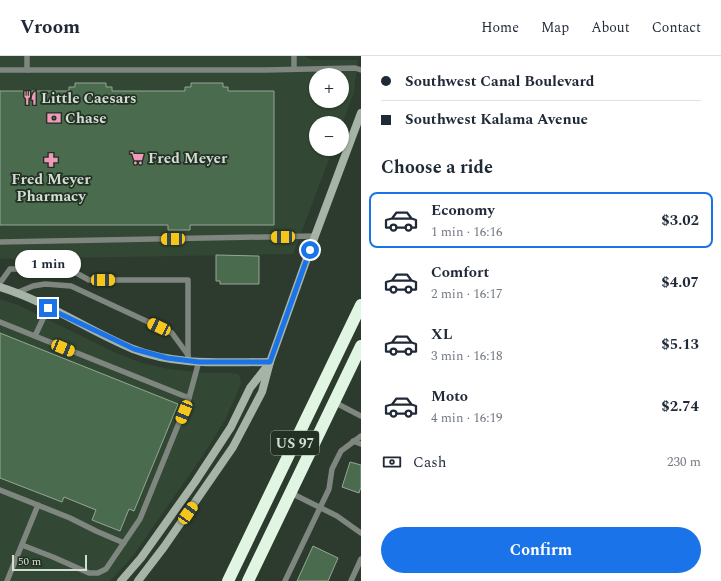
<!DOCTYPE html>
<meta charset="utf-8">
<style>
:root{--surface:#fff;--page:#f6f6f7;--text:#1f2937;--muted:#747a83;--line:#e0e1e3;--accent:#1a73e8}
body{margin:0;font-family:Spectral,serif;background:var(--page);color:var(--text);height:100vh;display:flex;flex-direction:column;font-size:15px;white-space:nowrap}
*{box-sizing:border-box;margin:0}
p{font-size:13px;color:var(--muted)}
.icon{flex:none;width:22px;height:22px;fill:none;stroke:currentColor;stroke-width:2;stroke-linecap:round;stroke-linejoin:round}
.map{position:relative;flex:1;overflow:hidden}
.drawer{display:flex;flex-direction:column;background:var(--surface);width:360px}
.drawer>*{flex:none}
.hud{display:grid;align-content:center;height:88px;padding:0 20px;background:var(--surface)}
.controls{position:absolute;left:309px;top:12px;display:grid;gap:8px}
.controls a{display:grid;place-items:center;width:40px;height:40px;border-radius:50%;background:var(--surface);box-shadow:0 1px 3px #0004;font-size:20px}
.scale{position:absolute;left:12px;bottom:10px;width:75px;box-sizing:border-box;padding-left:4px;border:2px solid #d3ddd4;border-top:0;font-size:11px;line-height:14px;white-space:nowrap;color:#d3ddd4;-webkit-text-stroke:3px #223123;paint-order:stroke}
.end{position:absolute;width:18px;height:18px;margin:-9px;border:5px solid #1a73e8;background:#fff;box-shadow:0 0 0 2px #fff}
.from{border-radius:50%}
.bubble{position:absolute;height:28px;border-radius:14px;background:var(--surface);box-shadow:0 1px 3px #0004;font-size:13px;font-weight:700;line-height:28px;text-align:center}
.car{position:absolute;width:12px;height:24px;margin:-12px -6px;border-radius:5px;box-shadow:0 0 3px 1px #0007;background:linear-gradient(#f5c518 24%,#345 0 40%,#f5c518 0 76%,#345 0 86%,#f5c518 0)}
.hud b{display:flex;align-items:center;gap:14px;height:38px;font-size:15px}
.hud b+b{border-top:1px solid var(--line)}
.hud i{width:10px;height:10px;background:var(--text)}
ul{padding:0;list-style:none}
li{display:flex;align-items:center;gap:12px;height:56px;margin:0 8px 6px;padding:0 12px;border:2px solid transparent;border-radius:8px}
li div{flex:1}
li b{display:block;font-size:15px}
li em{font-style:normal;font-weight:700}
li.active{border-color:var(--accent)}
li>.icon{width:36px;height:36px;stroke-width:1.5}
h2{padding:0 20px;font-size:18px;line-height:48px}
.pay{display:flex;align-items:center;gap:10px;height:44px;padding:0 20px;font-size:15px}
.pay p{margin-inline-start:auto}
.button{display:flex;gap:8px;margin-top:auto;padding:8px 20px}
.button a{flex:1;height:46px;border-radius:24px;background:var(--accent);color:#fff;font-size:16px;font-weight:700;line-height:46px;text-align:center}
header{display:flex;align-items:center;gap:24px;box-sizing:border-box;height:56px;padding:0 20px;background:var(--surface);border-bottom:1px solid var(--line)}
header strong{font-size:19px}
nav{display:flex;gap:22px;margin-inline-start:auto;font-size:14px}
main{display:flex;flex:1;min-height:0}
.map>svg:first-child{display:block}
</style>
<header>
<strong>Vroom</strong>
<nav><a>Home</a><a>Map</a><a>About</a><a>Contact</a></nav>
</header>
<main>
<div class="map">
<svg width="361" height="525" viewBox="0 0 361 525">
<rect width="100%" height="100%" fill="#2c3b2d"/>
<g fill="#324734" fill-rule="evenodd">
<path d="M0,0H304L309,3L317,4H358L354,36L342,68L316,67V93H333L293,198L0,203ZM316,19H342V45H316Z"/>
<path d="M0,243L18,249L116,297L142,307L169,313L207,317H231L238,318L240,321L241,328L225,364L203,399L133,500L110,525H0Z"/>
</g>
<g fill="#4a6b4e" stroke="#95a796">
<path d="M75,27H106V31H112V35H185V31H191V27H223V31H228V35H274V169H190V174H168V169H0V35H69V31H75Z"/>
<path d="M216,199L259,200V228H220V225H216Z"/>
<path d="M0,277L178,348L134,455L129,453L120,475L92,464L96,454L64,441L62,446L0,422Z"/>
<path d="M350,406L361,409V431L359,437L342,431Z"/>
<path d="M313,490L338,502L328,525H297Z"/>
</g>
<g fill="none" stroke-linecap="round" stroke-linejoin="round">
<g stroke="#7e867f" stroke-width="5.5">
<path d="M294,13V0"/>
<path d="M0,14H266L355,12L361,14"/>
<path d="M27,14V0"/>
<path d="M0,186L315,180"/>
<path d="M0,227L10,213H69L89,224H188V304"/>
<path d="M16,237L33,230L45,228L71,230L172,277L188,299"/>
<path d="M0,266L189,342"/>
<path d="M35,280L48,252"/>
<path d="M334,346L361,360"/>
<path d="M353,385L361,388"/>
<path d="M0,434L70,462L96,475L124,487"/>
<path d="M291,437L337,460L361,477"/>
<path d="M22,489L53,501L89,517H98L106,513L140,463L189,342L199,305"/>
<path d="M7,525L38,449"/>
<path d="M285,525L329,433L332,413L341,395L361,380"/>
<path d="M351,525L361,503"/>
</g>
<g stroke="#a6b3a7" stroke-width="8">
<path d="M0,231C46,245 89,275 133,293C176,310 225,306 270,306"/>
<path d="M121,525L141,502L195,426L231,371L250,332L268,309"/>
<path d="M138,525L164,491L233,391L262,336L270,306L315,180L361,57"/>
</g>
<g stroke="#e1f5e3" stroke-width="12">
<path d="M228,525L361,249"/>
<path d="M248,525L361,290"/>
</g>
</g>
<g fill="none" stroke-linecap="round" stroke-linejoin="round">
<path stroke="#1a73e8" stroke-width="5" d="M48,252L134,293L167,302L199,306H270L310,194"/>
</g>
<defs>
<symbol id="restaurant-bare" viewBox="-9 -9 18 18"><path d="M-5-6h1v4h1v-4h1v4h1v-4h1v5L-1.5 .5V6h-2V.5L-5-1ZM5-6V6H3V1.5H1.5Q1.5-4 5-6Z" fill="#ef9ab8" stroke="#223123" stroke-width="2.5" paint-order="stroke"/></symbol>
<symbol id="bank-bare" viewBox="-9 -9 18 18"><path d="M-6-4H6V4H-6ZM0-2.3a2.3 2.3 0 1 0 0 4.6a2.3 2.3 0 1 0 0-4.6Z" fill="#ef9ab8" stroke="#223123" stroke-width="2.5" paint-order="stroke"/></symbol>
<symbol id="supermarket-bare" viewBox="-9 -9 18 18"><path d="M-6-5.5h2.5l.6 2H6L4.5 2H-2.5L-4.4-4H-6ZM-1.5 3.2a1.3 1.3 0 1 0 .1 0ZM3 3.2a1.3 1.3 0 1 0 .1 0Z" fill="#ef9ab8" stroke="#223123" stroke-width="2.5" paint-order="stroke"/></symbol>
<symbol id="pharmacy-bare" viewBox="-9 -9 18 18"><path d="M-2-6h4v4h4v4h-4v4h-4v-4h-4v-4h4Z" fill="#ef9ab8" stroke="#223123" stroke-width="2.5" paint-order="stroke"/></symbol>
</defs>
<g fill-rule="evenodd">
<use href="#restaurant-bare" x="20" y="32" width="20" height="20"/>
<use href="#bank-bare" x="44" y="52" width="20" height="20"/>
<use href="#supermarket-bare" x="127" y="92" width="20" height="20"/>
<use href="#pharmacy-bare" x="41" y="94" width="20" height="20"/>
</g>
<g text-anchor="middle" dominant-baseline="central" stroke-width="3.5" stroke-linejoin="round" paint-order="stroke">
<rect fill="#223123" stroke="#9ea99f" stroke-width="1" x="271" y="375" width="48" height="24" rx="3"/>
<g font-size="14" font-weight="bold" fill="#d3ddd4">
<text x="295" y="387">US 97</text>
</g>
<g font-size="15" font-weight="bold" fill="#d3ddd4" stroke="#223123" text-anchor="start">
<text x="41" y="42">Little Caesars</text>
<text x="65" y="62">Chase</text>
<text x="148" y="102">Fred Meyer</text>
<text x="51" y="123" text-anchor="middle">Fred Meyer<tspan x="51" dy="17">Pharmacy</tspan></text>
</g>
</g>
</svg>
<div class="controls">
<a>+</a>
<a>−</a>
</div>
<div class="scale">50 m</div>
<i class="end from" style="left:310px;top:194px"></i>
<i class="end" style="left:48px;top:252px"></i>
<div class="bubble" style="left:15px;top:194px;width:66px">1 min</div>
<i class="car" style="left:283px;top:181px;rotate:269deg"></i>
<i class="car" style="left:173px;top:183px;rotate:269deg"></i>
<i class="car" style="left:103px;top:224px;rotate:90deg"></i>
<i class="car" style="left:159px;top:271px;rotate:295deg"></i>
<i class="car" style="left:63px;top:292px;rotate:112deg"></i>
<i class="car" style="left:184px;top:356px;rotate:202deg"></i>
<i class="car" style="left:188px;top:457px;rotate:35deg"></i>
</div>
<section class="drawer">
<div class="hud">
<b><i class="from"></i>Southwest Canal Boulevard</b>
<b><i></i>Southwest Kalama Avenue</b>
</div>
<h2>Choose a ride</h2>
<ul>
<li class="active"><svg class="icon" aria-label="car" viewBox="0 0 24 24"><path d="M5 17H2v-5l4-1 3-4h7l3 4 3 1v5h-3M9 17h6M6 11h13"/><circle cx="7" cy="17" r="2"/><circle cx="17" cy="17" r="2"/></svg><div><b>Economy</b><p>1 min · 16:16</p></div><em>$3.02</em></li>
<li><svg class="icon" aria-label="car" viewBox="0 0 24 24"><path d="M5 17H2v-5l4-1 3-4h7l3 4 3 1v5h-3M9 17h6M6 11h13"/><circle cx="7" cy="17" r="2"/><circle cx="17" cy="17" r="2"/></svg><div><b>Comfort</b><p>2 min · 16:17</p></div><em>$4.07</em></li>
<li><svg class="icon" aria-label="car" viewBox="0 0 24 24"><path d="M5 17H2v-5l4-1 3-4h7l3 4 3 1v5h-3M9 17h6M6 11h13"/><circle cx="7" cy="17" r="2"/><circle cx="17" cy="17" r="2"/></svg><div><b>XL</b><p>3 min · 16:18</p></div><em>$5.13</em></li>
<li><svg class="icon" aria-label="car" viewBox="0 0 24 24"><path d="M5 17H2v-5l4-1 3-4h7l3 4 3 1v5h-3M9 17h6M6 11h13"/><circle cx="7" cy="17" r="2"/><circle cx="17" cy="17" r="2"/></svg><div><b>Moto</b><p>4 min · 16:19</p></div><em>$2.74</em></li>
</ul>
<div class="pay"><svg class="icon" aria-label="cash" viewBox="0 0 24 24"><path d="M3 7h18v10H3z"/><circle cx="12" cy="12" r="2"/></svg>Cash<p>230 m</p></div>
<div class="button"><a>Confirm</a></div>
</section>
</main>
